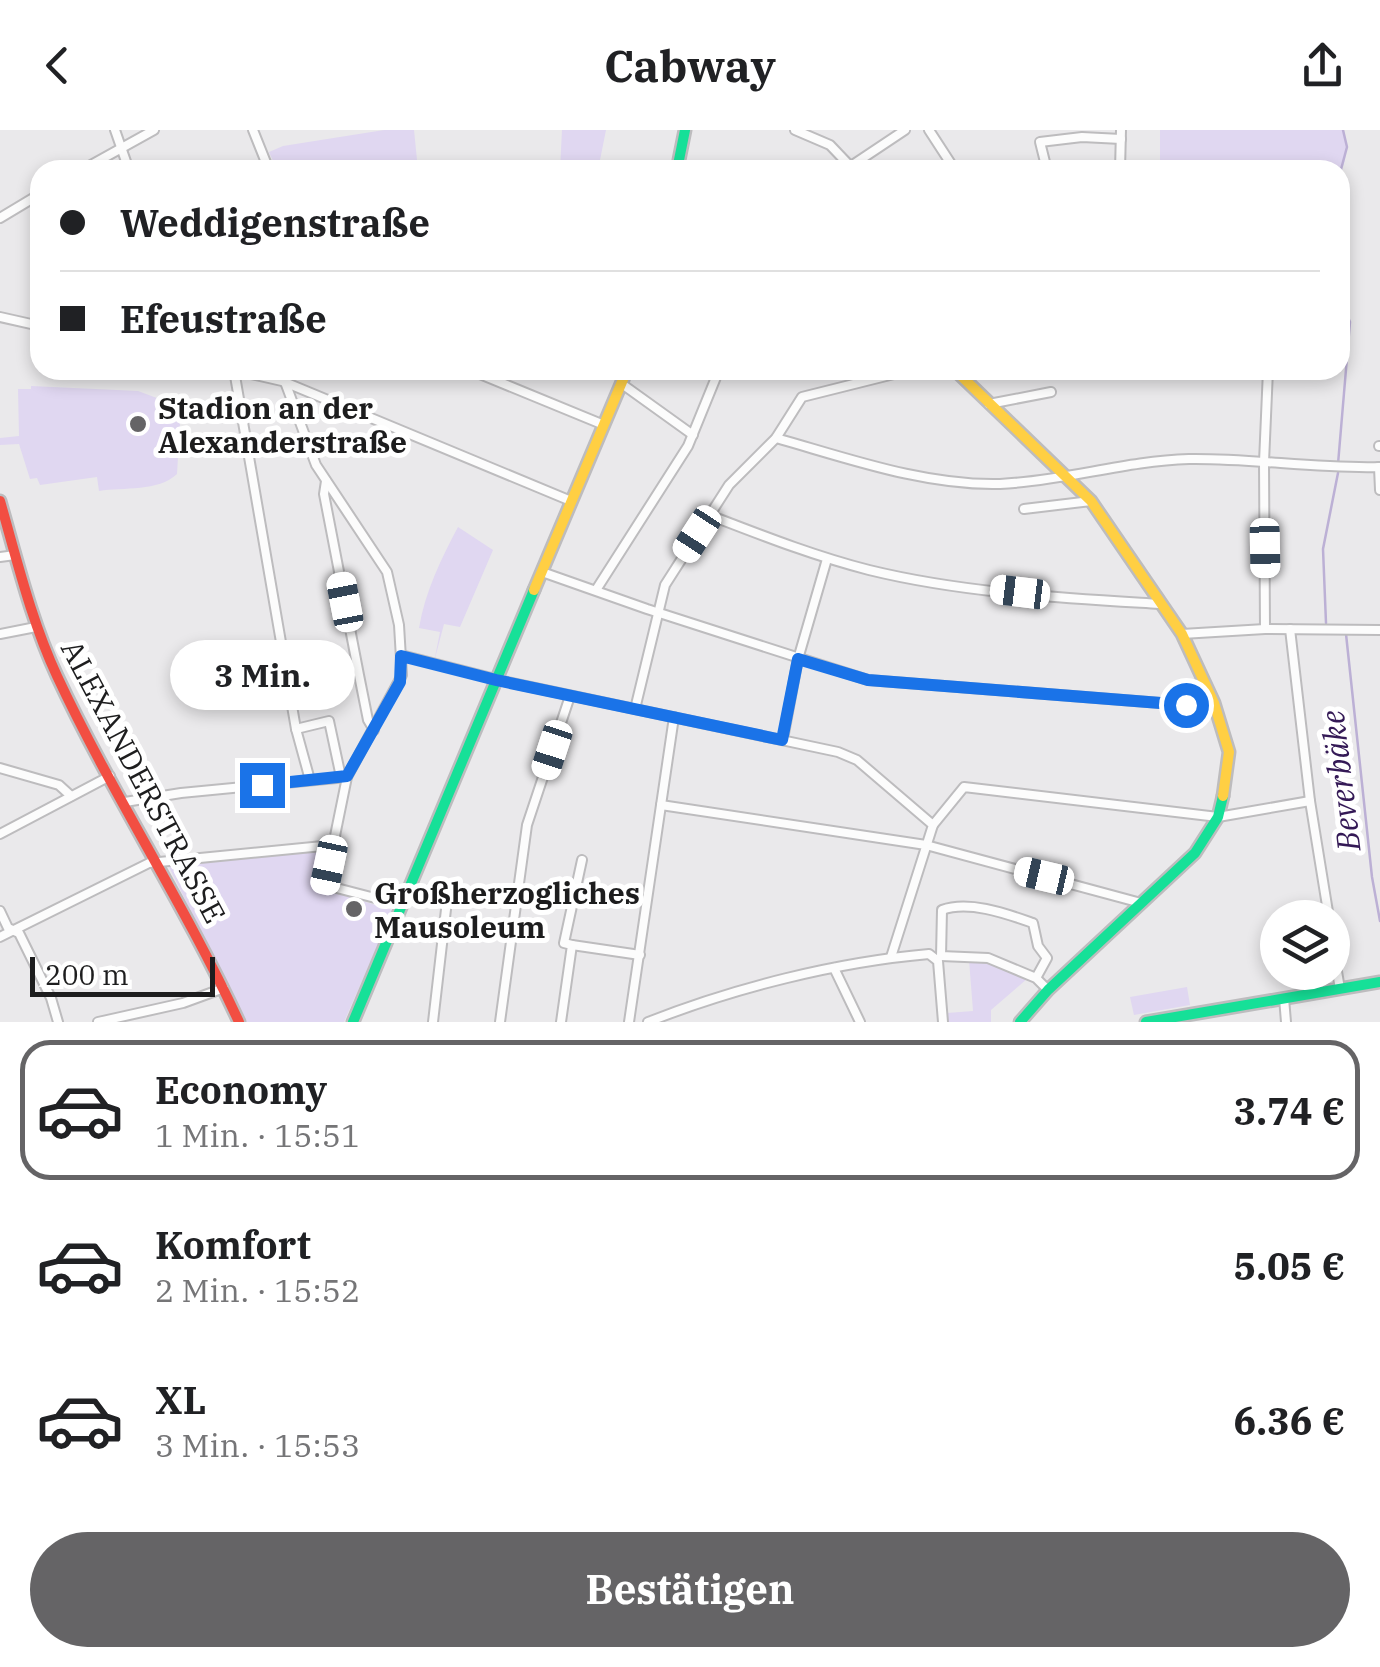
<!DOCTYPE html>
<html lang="de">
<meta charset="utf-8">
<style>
:root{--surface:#fff;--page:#f2f2f2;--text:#202124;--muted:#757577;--line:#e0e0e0;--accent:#656466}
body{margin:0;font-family:"IBM Plex Serif",serif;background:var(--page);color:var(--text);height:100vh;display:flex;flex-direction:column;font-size:38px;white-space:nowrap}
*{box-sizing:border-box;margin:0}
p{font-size:32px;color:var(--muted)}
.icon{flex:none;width:55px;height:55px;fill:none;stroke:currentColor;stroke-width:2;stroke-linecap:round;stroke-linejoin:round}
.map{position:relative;height:892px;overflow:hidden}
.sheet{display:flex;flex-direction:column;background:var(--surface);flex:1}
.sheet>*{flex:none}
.banner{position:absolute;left:30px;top:30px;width:1320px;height:220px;border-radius:30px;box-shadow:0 5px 15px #0003;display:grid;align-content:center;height:220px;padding:0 30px;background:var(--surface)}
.tools{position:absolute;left:1260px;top:770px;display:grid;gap:20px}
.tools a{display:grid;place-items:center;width:90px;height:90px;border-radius:50%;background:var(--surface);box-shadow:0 5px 15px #0003;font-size:50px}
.scale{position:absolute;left:30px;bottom:25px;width:185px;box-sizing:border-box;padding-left:10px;border:5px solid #1d1d1e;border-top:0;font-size:28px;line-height:35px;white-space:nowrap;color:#1d1d1e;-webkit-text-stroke:8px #fff;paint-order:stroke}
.end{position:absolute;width:45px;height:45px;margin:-22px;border:12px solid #1a73e8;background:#fff;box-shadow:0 0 0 5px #fff}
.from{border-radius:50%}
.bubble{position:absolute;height:70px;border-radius:35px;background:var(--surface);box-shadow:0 5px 15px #0003;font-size:32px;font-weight:800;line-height:70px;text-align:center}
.car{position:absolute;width:30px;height:60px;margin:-30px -15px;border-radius:12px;box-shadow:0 0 8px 2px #0007;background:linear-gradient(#fff 24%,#345 0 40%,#fff 0 76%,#345 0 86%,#fff 0)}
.banner b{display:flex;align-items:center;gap:35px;height:95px;font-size:38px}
.banner b+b{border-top:2px solid var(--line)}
.banner i{width:25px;height:25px;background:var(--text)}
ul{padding:18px 0 0;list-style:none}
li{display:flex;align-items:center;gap:30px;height:140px;margin:0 20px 15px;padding:0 10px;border:5px solid transparent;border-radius:30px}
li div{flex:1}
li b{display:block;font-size:38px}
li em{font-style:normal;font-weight:800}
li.selected{border-color:var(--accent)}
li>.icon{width:90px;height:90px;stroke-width:1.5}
.action{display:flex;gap:20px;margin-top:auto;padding:20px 30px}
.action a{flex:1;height:115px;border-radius:60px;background:var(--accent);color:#fff;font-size:40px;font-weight:800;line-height:115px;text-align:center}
header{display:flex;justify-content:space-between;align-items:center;height:130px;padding:0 30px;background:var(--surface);font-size:45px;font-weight:800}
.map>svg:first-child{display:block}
</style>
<header><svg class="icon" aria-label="back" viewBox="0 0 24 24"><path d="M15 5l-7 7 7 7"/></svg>Cabway<svg class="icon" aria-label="share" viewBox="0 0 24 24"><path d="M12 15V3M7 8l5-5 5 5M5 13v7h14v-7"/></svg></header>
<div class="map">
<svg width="1380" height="892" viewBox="0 0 1380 892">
<rect width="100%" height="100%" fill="#eae9eb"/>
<g fill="#e0d7f1">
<path d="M384,0H414L418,40H277L269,22L283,16Z"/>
<path d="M562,0H606L598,40H560Z"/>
<path d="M1160,0H1343C1347,15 1348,29 1340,43V40H1160Z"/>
<path d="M31,256L138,261L181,277L177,344C158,362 124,357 99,361L97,347L40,355L37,348L30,349L19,314L0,315V308L19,306L18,259H31Z"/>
<path d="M458,397L493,420L460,497L444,494L434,532L440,502L419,498C425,462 441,429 458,397Z"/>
<path d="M328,720L321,759L393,780L344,892H246L167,733Z"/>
<path d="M969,830L992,833L1028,848L991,880V892H948L947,883L973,881Z"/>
<path d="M1187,857L1190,875L1134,885L1130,867Z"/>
</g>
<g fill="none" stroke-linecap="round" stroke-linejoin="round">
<g stroke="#bcb0d5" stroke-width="2.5">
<path d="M1340,43L1347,17L1343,0"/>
<path d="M1338,334L1350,192L1344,178L1340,179"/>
<path d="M1326,493L1323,419L1338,343"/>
<path d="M1346,504L1372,747L1380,791"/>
</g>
<defs>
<g id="street">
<path d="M115,0L129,40"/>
<path d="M253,0L269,40"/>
<path d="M795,0L830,15L850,36"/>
<path d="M929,0L955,40"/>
<path d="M82,40L154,0"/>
<path d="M845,40L905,0"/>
<path d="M1047,40L1040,12L1082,7L1121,9"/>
<path d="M1120,40L1121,0"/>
<path d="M0,88L40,64"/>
<path d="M0,187L40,196"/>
<path d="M233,240L282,251L571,371"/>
<path d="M234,240L296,599L310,650"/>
<path d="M470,240L604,295"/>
<path d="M285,252L316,335L387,442L399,495L402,545L347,647L325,755L402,775"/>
<path d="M622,254L693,305"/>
<path d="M989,274L1051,262"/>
<path d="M776,308C847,328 925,356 1000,354C1064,351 1125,331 1189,329C1253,328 1316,339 1380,337"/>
<path d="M1379,316H1380"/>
<path d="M1379,337L1380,360"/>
<path d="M326,351L324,364L359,545L368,590L374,600"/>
<path d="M1024,379L1091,371"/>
<path d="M709,385C761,405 814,426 869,440C963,463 1063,468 1159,474"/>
<path d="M0,427L15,425"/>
<path d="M542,442L647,479L868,550L1186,575L1214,573"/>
<path d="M596,460L688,316L719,240"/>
<path d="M1265,499L1264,332L1268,240"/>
<path d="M1290,499L1310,671L1329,788"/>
<path d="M0,504L36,497"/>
<path d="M1182,504L1265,499L1380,500"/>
<path d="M401,525L503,551L838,622L857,630L933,695L891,827"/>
<path d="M635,579L665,455L729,355L776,308L802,267L910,240"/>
<path d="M296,599L329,591L341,647"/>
<path d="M783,609L798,529L827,429"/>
<path d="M0,638L59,655L71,666"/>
<path d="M125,672L181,663L347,647"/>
<path d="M661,675L926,715L1141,773"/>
<path d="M933,695L964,657L1218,687L1310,671"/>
<path d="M0,704L110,646"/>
<path d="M409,759L448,762L433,892"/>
<path d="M0,781L8,798L19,803L51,868L58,892"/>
<path d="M0,807L149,733L333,715"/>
<path d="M1332,812L1340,859"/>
<path d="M572,815L640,825"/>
<path d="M834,838L860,892"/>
<path d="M1036,848L988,828L941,826L942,780C969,770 1007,784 1033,793L1038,816L1047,828L1036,848L1048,860"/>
<path d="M1284,868L1286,892"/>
<path d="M98,892L183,873L224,858"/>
<path d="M500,892L527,695L570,566"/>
<path d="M561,892L572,815L564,813L582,730"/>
<path d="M629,892L674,587"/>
<path d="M648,892C734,858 836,832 929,824L938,831L943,892"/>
</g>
<g id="fast">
<path d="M677,40L685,0"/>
<path d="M353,892L534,460"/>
<path d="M1020,892L1048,860L1195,723L1218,687L1223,666"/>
<path d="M1146,892L1380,852"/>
</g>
<g id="slow">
<path d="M955,240L1091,371L1182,504L1214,573L1229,622L1223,666"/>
<path d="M534,460L627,240"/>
</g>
<path id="jam" d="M0,371C17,430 31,490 57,546C112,664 184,773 239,892"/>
</defs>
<use href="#street" stroke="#bdbcbe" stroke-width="12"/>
<use href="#fast" stroke="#bdbcbe" stroke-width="15"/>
<use href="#slow" stroke="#bdbcbe" stroke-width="15"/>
<use href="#jam" stroke="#bdbcbe" stroke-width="15"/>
<use href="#street" stroke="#fcfcfc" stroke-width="8"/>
<use href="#fast" stroke="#16e098" stroke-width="10"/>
<use href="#slow" stroke="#ffcf43" stroke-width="10"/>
<use href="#jam" stroke="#f24e42" stroke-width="10"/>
</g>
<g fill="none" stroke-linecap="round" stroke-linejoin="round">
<path stroke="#1a73e8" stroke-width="12" d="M262,655L347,646L400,552L401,526L496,550L782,610L798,529L868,550L1186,575"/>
</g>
<g fill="#656466" stroke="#fff" stroke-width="4">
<circle cx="138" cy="294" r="10"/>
<circle cx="354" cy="779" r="10"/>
</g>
<g text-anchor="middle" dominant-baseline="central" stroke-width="10" stroke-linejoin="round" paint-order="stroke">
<g font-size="30" font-weight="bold" fill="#1d1d1e" stroke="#fff" text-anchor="start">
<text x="158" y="277">Stadion an der<tspan x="158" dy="34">Alexanderstraße</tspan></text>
<text x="374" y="762">Großherzogliches<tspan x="374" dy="34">Mausoleum</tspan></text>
</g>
<g font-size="30" fill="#1d1d1e" stroke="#fff">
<text transform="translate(144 651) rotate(62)">ALEXANDERSTRASSE</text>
</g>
<g font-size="32" font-style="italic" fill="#341956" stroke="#fff">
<text transform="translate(1340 651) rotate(-97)">Beverbäke</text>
</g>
</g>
</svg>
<div class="tools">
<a><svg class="icon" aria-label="layers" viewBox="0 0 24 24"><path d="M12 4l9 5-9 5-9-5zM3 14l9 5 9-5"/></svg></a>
</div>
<div class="scale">200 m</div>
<i class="end from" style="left:1186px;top:575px"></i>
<i class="end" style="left:262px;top:655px"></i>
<div class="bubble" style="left:170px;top:510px;width:185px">3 Min.</div>
<i class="car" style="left:697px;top:404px;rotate:213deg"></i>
<i class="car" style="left:1265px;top:418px;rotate:179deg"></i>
<i class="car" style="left:1020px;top:462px;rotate:277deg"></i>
<i class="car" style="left:345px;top:472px;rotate:349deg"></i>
<i class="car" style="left:552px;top:620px;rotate:198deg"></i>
<i class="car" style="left:329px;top:735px;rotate:192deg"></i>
<i class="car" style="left:1044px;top:746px;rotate:283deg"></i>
<div class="banner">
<b><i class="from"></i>Weddigenstraße</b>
<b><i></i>Efeustraße</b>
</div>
</div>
<section class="sheet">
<ul>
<li class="selected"><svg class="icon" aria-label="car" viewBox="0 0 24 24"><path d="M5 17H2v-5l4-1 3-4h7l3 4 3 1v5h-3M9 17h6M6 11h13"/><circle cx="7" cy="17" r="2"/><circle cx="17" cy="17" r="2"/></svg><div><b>Economy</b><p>1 Min. · 15:51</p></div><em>3.74 €</em></li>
<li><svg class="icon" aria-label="car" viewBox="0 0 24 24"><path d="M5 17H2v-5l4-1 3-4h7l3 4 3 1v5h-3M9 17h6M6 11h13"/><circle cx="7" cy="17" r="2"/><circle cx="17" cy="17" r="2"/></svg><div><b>Komfort</b><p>2 Min. · 15:52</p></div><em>5.05 €</em></li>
<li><svg class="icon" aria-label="car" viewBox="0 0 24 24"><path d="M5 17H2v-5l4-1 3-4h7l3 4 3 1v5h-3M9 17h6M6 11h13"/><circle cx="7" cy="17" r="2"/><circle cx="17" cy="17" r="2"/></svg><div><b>XL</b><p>3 Min. · 15:53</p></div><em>6.36 €</em></li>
</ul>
<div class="action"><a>Bestätigen</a></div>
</section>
